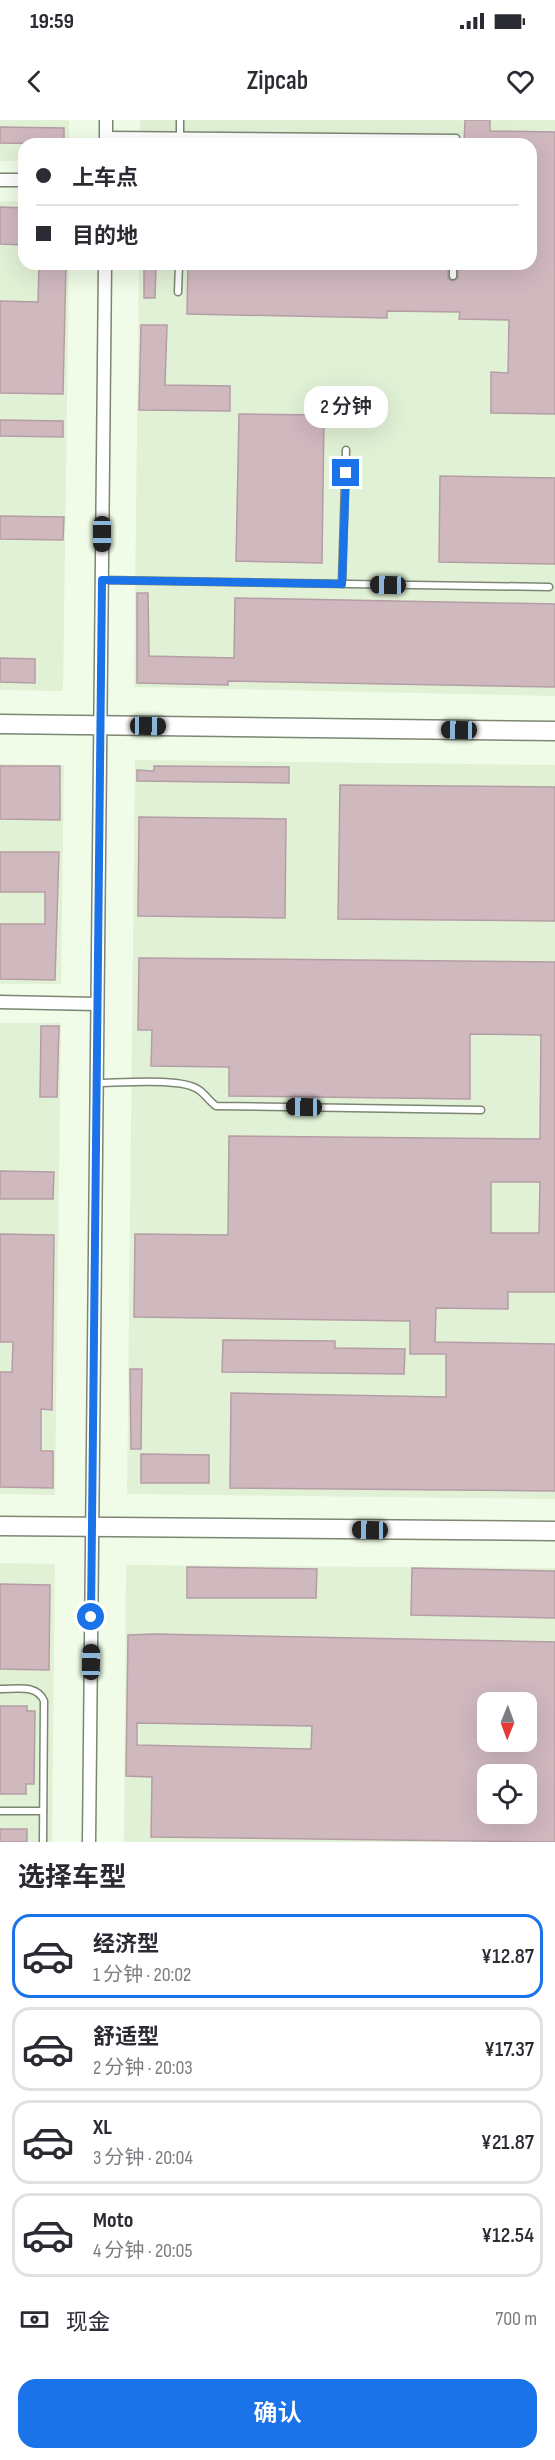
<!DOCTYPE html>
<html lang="zh">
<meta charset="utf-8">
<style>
:root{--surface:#fff;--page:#f2f2f3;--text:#2b2b33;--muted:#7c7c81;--line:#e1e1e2;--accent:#1a73e8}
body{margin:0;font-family:"Sofia Sans Condensed","Noto Sans SC",sans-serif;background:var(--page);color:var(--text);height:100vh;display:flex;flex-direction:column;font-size:22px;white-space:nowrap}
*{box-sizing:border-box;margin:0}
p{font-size:20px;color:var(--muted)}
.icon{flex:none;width:33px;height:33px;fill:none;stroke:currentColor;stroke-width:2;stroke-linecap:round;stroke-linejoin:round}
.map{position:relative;height:1722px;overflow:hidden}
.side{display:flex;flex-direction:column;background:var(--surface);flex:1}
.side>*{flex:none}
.hud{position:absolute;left:18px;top:18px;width:519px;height:132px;border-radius:18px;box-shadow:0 6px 24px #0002;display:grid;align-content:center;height:132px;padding:0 18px;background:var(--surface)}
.needle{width:39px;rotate:181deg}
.controls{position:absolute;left:477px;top:1572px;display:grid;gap:12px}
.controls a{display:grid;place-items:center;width:60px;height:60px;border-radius:12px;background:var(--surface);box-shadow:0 6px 24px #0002;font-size:30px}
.end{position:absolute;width:27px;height:27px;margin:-14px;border:8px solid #1a73e8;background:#fff;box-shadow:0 0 0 3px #fff}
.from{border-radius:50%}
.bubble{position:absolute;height:42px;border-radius:18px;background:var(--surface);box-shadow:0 6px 24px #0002;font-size:20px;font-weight:600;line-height:42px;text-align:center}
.car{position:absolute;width:18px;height:36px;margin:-18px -9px;border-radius:8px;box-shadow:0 0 4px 2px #0007;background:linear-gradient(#222 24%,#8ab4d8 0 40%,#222 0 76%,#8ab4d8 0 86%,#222 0)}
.hud b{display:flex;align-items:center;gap:21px;height:57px;font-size:22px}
.hud b+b{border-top:2px solid var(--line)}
.hud i{width:15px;height:15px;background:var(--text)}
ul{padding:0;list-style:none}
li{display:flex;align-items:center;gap:18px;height:84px;margin:0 12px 9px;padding:0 6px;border:3px solid var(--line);border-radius:18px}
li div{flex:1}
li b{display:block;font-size:22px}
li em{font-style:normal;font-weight:600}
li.current{border-color:var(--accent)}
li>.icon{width:54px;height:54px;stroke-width:1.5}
h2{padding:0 18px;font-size:27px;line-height:72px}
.pay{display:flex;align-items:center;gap:15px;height:66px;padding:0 18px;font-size:22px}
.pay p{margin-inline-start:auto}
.action{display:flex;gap:12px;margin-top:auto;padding:12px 18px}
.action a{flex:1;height:69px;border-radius:18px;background:var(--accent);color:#fff;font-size:24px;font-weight:600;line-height:69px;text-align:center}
.status{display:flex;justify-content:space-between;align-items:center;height:42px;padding:0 30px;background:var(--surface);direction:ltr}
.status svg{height:16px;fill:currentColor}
header{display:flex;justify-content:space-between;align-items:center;height:78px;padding:0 18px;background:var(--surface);font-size:27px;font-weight:600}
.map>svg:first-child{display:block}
</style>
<div class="status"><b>19:59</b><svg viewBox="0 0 49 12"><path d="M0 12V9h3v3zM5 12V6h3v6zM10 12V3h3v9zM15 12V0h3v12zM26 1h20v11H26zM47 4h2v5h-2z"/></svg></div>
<header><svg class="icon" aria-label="back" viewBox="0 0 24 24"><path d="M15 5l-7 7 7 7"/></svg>Zipcab<svg class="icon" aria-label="heart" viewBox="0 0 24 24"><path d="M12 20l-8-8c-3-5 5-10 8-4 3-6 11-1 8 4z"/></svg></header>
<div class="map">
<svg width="555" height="1722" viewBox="0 0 555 1722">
<rect width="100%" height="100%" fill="#f0fce7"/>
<g fill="#e1f1d6" fill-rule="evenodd">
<path d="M0,0H69V24H24V41H0Z"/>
<path d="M140,0H555V576L134,567L139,144H531V24H140Z"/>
<path d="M0,81L24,82V144H69L63,571L0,570Z"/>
<path d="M135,640L555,645V1379L127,1374Z"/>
<path d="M0,644L64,645L61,864H0Z"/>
<path d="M0,903H61L55,1375L0,1374Z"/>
<path d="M0,1443L55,1444L52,1722H0Z"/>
<path d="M126,1445L555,1448V1722H124ZM488,1582H526V1622H488ZM488,1654H526V1694H488Z"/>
</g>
<g fill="#d0b8bf" stroke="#b59da4" stroke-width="1.5" fill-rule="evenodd">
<path d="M465,0H490V11L555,12V294L491,293V252L508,253L509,200L459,199L460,192L387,191V198L187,194L188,144L448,145V158L452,161L458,158V145L461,144H531V24H464Z"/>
<path d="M0,7L64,8V24L0,23Z"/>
<path d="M0,87L24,88V125L0,124Z"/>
<path d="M39,144H66L63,274L0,273V181L38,182Z"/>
<path d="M144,146L156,147L155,178H144Z"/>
<path d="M141,205H167L165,265L230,266V291L139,290Z"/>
<path d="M239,294L324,295L322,443L236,441Z"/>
<path d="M0,300L63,301V317L0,316Z"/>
<path d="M440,356L555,358V444L439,442Z"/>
<path d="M0,396L64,397L63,420L0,419Z"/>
<path d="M137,473H148L149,536L234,538L235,478L555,484V567L228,561V565L137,563Z"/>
<path d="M0,538L35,539V563L0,562Z"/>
<path d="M0,646H60V700L0,699Z"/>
<path d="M154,646L289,647V663L137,661V650L154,651Z"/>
<path d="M340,665L555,667V801L338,799Z"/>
<path d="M139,697L286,699L285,798L138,796Z"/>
<path d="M0,732H59L55,860L0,859V804H45V772H0Z"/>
<path d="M139,838L555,842V1172H508V1189L436,1188L435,1222L555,1224V1371L230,1368L231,1273L446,1277V1234H410V1201L134,1197L135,1114L228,1115L229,1016L540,1019L541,915L470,914V979L229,976V947L151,946L152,910H138ZM491,1062H540L539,1113H491Z"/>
<path d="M41,906H59L57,977H40Z"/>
<path d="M0,1051L54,1052L53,1079H0Z"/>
<path d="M0,1114L54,1115L52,1290L41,1289V1331H53V1368L0,1367V1252H12L13,1222H0Z"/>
<path d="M223,1220L335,1221V1228L405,1229L404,1254L222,1252Z"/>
<path d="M130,1249H142L141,1329H131Z"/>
<path d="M141,1334L209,1335V1363H141Z"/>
<path d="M187,1447L317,1449L316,1478H187Z"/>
<path d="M412,1448L555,1451V1498L411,1495Z"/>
<path d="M0,1464L50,1465L49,1550L0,1549Z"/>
<path d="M155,1514L555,1522V1722L151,1717L152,1657L126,1656L128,1515ZM488,1582H526V1622H488ZM137,1603L312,1606L311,1629L137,1625ZM488,1654H526V1694H488Z"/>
<path d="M0,1586H27V1591H35L34,1664H26V1674H0Z"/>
<rect x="0" y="1709" width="27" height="13"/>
</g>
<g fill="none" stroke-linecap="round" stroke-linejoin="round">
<defs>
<g id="lane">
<path d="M106,15L456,18V24"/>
<path d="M180,24V0"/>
<path d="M453,156V144"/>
<path d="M178,172L179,144"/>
<path d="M102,460L549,467"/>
<path d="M342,464L346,330"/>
<path d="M96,963C119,963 183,957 199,970C205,974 209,981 216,986L481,990"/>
<path d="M0,1569C17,1569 37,1564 44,1581L43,1722"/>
<path d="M0,1691H43"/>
</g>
<g id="street">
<path d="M106,24V0"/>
<path d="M0,60H24"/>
<path d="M0,882L97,884"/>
<path d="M89,1722L105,144"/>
</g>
<g id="secondary">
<path d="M0,604L555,611"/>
<path d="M0,1406L555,1411"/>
</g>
</defs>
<use href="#lane" stroke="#7b8673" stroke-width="9"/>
<use href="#street" stroke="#7b8673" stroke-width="15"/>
<use href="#secondary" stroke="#7b8673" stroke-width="21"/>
<use href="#lane" stroke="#fff" stroke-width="6"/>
<use href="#street" stroke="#fff" stroke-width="12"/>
<use href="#secondary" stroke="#fff" stroke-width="18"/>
</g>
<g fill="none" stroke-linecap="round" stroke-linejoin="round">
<path stroke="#1a73e8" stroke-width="8" d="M91,1497L102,460L342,464L346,353"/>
</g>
</svg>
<div class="controls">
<a><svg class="needle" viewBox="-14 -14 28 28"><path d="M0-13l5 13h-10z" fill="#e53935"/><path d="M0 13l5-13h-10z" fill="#7c7c81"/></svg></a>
<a><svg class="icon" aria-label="locate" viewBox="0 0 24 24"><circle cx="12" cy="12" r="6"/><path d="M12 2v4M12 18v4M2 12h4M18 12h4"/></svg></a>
</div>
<i class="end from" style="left:91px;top:1497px"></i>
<i class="end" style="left:346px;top:353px"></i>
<div class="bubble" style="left:304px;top:266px;width:84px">2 分钟</div>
<i class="car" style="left:102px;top:414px;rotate:180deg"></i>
<i class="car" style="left:388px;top:465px;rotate:271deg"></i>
<i class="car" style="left:148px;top:606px;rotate:91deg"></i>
<i class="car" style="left:459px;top:610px;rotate:271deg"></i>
<i class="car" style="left:304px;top:987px;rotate:271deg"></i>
<i class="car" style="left:370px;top:1410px;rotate:271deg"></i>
<i class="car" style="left:91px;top:1542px;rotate:1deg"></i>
<div class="hud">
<b><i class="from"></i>上车点</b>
<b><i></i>目的地</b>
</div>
</div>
<section class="side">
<h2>选择车型</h2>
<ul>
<li class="current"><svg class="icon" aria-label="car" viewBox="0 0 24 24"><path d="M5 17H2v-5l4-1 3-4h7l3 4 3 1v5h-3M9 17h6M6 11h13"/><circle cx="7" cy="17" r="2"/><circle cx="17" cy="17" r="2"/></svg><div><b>经济型</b><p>1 分钟 · 20:02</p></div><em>¥12.87</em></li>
<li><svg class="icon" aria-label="car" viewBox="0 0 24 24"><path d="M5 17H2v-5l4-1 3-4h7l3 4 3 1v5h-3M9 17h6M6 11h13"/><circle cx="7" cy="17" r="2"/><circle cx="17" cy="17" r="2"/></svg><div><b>舒适型</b><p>2 分钟 · 20:03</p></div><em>¥17.37</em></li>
<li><svg class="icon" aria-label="car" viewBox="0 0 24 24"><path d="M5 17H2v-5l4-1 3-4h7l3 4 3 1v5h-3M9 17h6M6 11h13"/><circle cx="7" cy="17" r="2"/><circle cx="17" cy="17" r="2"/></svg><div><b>XL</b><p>3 分钟 · 20:04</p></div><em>¥21.87</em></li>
<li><svg class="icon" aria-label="car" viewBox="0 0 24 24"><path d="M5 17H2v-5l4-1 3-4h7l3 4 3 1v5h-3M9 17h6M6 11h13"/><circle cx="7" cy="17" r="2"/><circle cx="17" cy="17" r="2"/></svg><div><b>Moto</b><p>4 分钟 · 20:05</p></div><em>¥12.54</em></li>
</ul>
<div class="pay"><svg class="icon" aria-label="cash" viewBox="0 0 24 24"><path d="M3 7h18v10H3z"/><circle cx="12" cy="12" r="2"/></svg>现金<p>700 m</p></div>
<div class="action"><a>确认</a></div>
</section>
